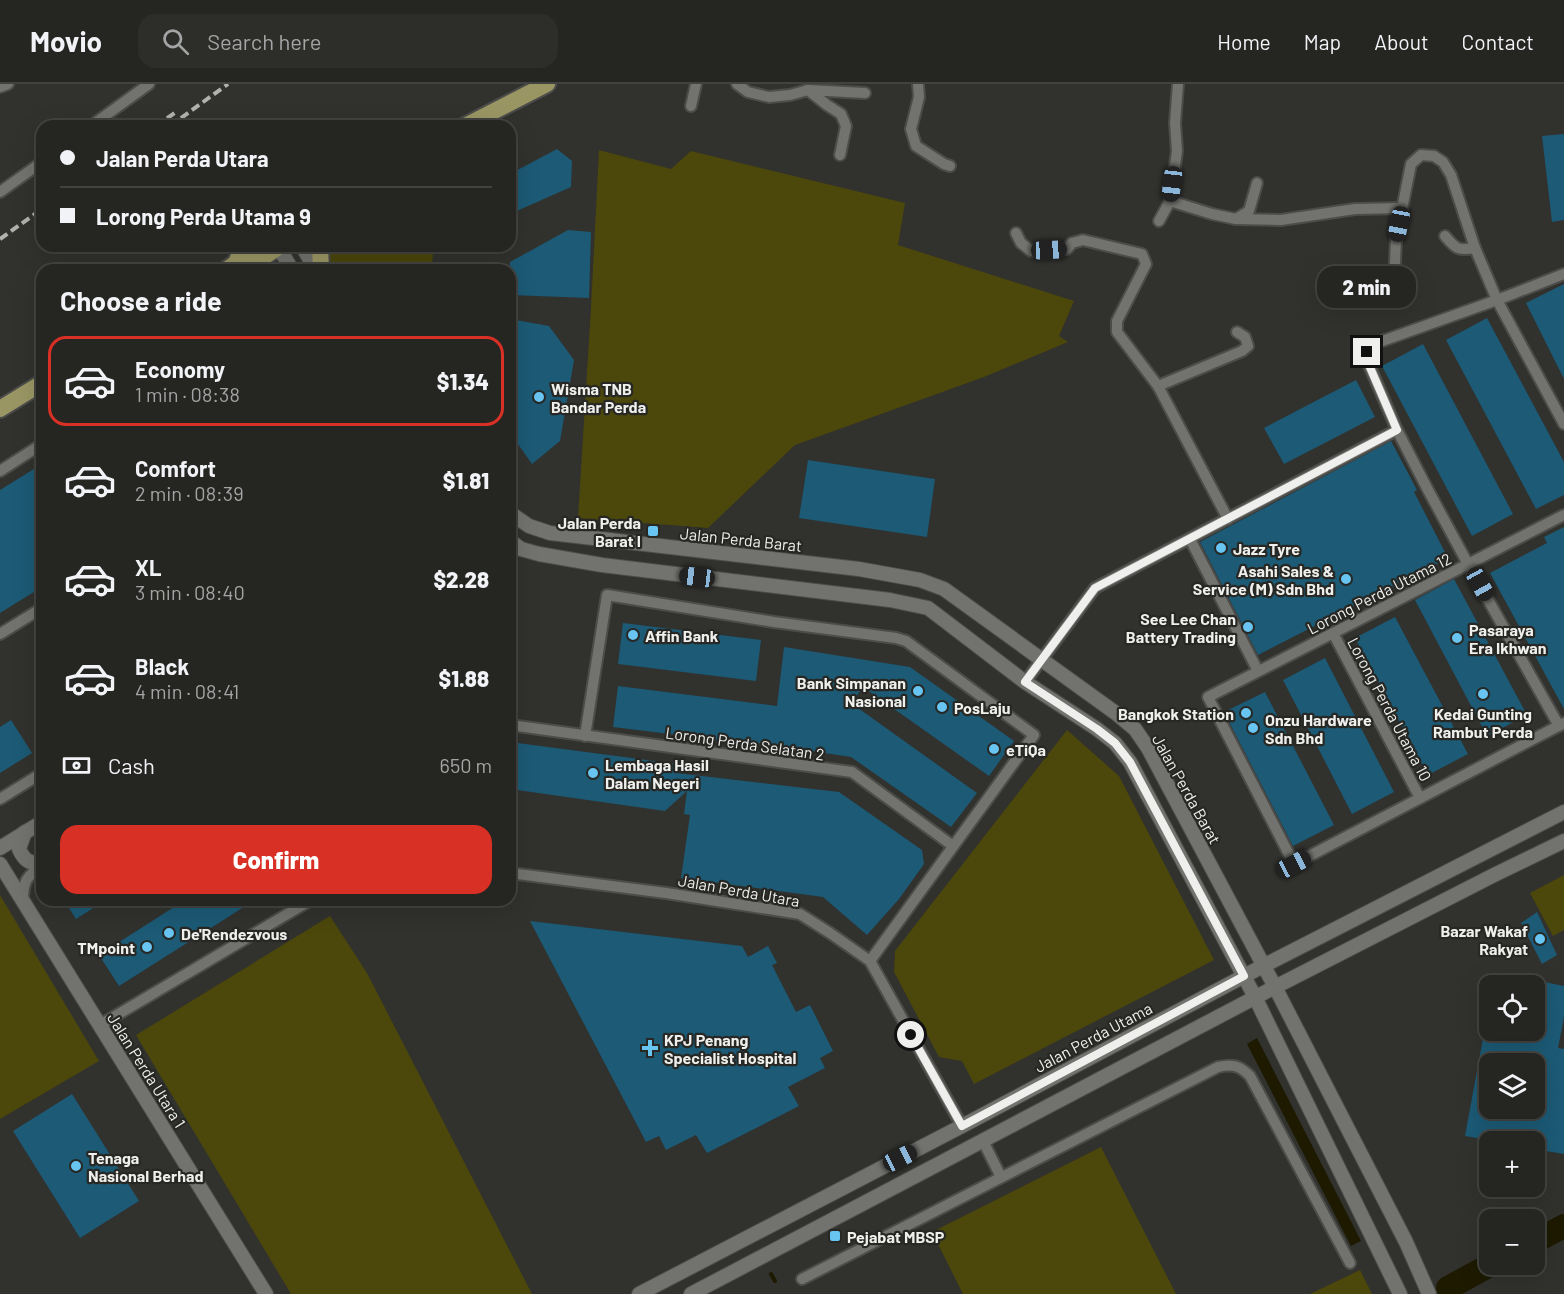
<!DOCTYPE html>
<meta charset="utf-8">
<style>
:root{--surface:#252522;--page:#2d2d2a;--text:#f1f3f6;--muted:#a3a5a5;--line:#424240;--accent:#d93025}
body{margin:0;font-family:Barlow,sans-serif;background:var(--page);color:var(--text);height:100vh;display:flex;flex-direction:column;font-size:22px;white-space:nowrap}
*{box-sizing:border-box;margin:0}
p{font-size:20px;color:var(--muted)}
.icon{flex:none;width:33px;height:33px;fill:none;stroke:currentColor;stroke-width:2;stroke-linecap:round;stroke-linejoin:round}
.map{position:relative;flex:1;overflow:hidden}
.drawer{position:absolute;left:36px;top:180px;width:480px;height:642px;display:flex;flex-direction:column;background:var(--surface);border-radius:18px;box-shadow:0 6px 24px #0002,0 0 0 2px var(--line)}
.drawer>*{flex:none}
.hud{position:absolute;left:36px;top:36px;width:480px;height:132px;border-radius:18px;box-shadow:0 6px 24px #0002,0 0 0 2px var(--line);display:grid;align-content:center;height:132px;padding:0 24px;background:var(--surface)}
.controls{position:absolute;left:1479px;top:891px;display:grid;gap:12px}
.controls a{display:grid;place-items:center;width:66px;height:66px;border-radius:12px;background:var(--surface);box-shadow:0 6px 24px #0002,0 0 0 2px var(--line);font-size:30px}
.end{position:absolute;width:27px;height:27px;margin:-14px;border:8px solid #efefed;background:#111;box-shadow:0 0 0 3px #111}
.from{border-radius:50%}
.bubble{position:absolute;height:42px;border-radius:18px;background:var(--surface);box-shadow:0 6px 24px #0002,0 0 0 2px var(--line);font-size:20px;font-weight:800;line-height:42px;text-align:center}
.car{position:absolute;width:18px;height:36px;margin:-18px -9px;border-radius:8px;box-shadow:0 0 4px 2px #0007;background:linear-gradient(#222 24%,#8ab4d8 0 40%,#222 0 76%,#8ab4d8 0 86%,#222 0)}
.hud b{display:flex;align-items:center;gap:21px;height:57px;font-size:22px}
.hud b+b{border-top:2px solid var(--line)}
.hud i{width:15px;height:15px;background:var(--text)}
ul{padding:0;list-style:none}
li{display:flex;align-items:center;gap:18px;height:90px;margin:0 12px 9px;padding:0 12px;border:3px solid transparent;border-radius:18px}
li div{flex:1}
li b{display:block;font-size:22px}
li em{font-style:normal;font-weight:800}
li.selected{border-color:var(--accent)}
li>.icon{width:54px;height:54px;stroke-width:1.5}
h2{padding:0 24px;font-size:27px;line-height:72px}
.pay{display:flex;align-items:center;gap:15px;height:66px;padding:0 24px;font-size:22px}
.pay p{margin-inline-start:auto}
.primary-button{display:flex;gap:12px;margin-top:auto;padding:12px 24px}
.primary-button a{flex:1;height:69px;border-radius:18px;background:var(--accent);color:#fff;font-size:24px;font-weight:800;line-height:69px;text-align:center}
header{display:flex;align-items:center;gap:36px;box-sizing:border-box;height:84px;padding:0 30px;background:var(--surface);border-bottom:2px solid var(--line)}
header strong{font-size:28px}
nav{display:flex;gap:33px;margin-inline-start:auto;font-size:21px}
.search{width:420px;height:54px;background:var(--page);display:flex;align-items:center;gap:15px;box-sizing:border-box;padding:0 21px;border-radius:18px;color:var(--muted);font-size:22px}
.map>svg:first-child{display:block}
</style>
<header>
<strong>Movio</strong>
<div class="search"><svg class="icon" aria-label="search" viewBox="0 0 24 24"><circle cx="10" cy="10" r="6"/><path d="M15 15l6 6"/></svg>Search here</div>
<nav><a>Home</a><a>Map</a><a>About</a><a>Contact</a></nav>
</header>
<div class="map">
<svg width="1564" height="1210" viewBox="0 0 1564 1210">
<rect width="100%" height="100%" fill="#31312e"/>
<g fill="#4c470b">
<path d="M599,66L671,85L691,67L905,119L898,161L1074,217L1059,252L1068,258L984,293L795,361L708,444L578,434L591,224Z"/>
<path d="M325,162H433L432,186H334Z"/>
<path d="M1067,646L1119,692L1214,876L974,1000L962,977L939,973L894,888L895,867Z"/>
<path d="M1564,791V846L1553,852L1530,809Z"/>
<path d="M0,811L99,977L0,1035Z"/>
<path d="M330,832L367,889L532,1210H291L136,951Z"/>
<path d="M1101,1063L1176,1210H963L932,1148Z"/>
<path d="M1360,1186L1372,1210H1310Z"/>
</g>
<path fill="#1d1a00" d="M1257,954L1361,1157L1351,1162L1247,960Z"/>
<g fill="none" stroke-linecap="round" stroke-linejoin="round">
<path stroke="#1d1a00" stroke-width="4" d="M771,1190L775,1197"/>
<g stroke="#1d1a00" stroke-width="24">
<path d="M1534,1158L1564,1142"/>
<path d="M1448,1204L1492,1180"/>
</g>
</g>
<g fill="#1c5a75" fill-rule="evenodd">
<path d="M1564,50V136L1552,138L1542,52Z"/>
<path d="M557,65L572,77L571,103L510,130V90Z"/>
<path d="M568,146L591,148L589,214L510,211V178Z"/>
<path d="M1564,200V295L1526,219Z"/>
<path d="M1487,234L1564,378V411L1536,425L1446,256Z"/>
<path d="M510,235L549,242L574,276L560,357L532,380L510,349Z"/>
<path d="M1423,260L1513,430L1472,452L1382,282Z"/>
<path d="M1356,296L1375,333L1284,380L1264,344Z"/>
<path d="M1391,357L1417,406L1414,408L1448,474L1258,571L1200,458Z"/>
<path d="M808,376L935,395L927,453L799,434Z"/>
<path d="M42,380V503L0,529V406Z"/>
<path d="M1564,443V625L1490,489L1547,459L1544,453Z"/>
<path d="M1454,495L1527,631L1487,652L1415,516Z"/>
<path d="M1395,533L1468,670L1428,691L1355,554Z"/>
<path d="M623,539L761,556L756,597L618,580Z"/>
<path d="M784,563L910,583L1014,657L989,692L863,603L851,619L977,709L951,743L851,673L751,658V660L613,643L618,602L777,622Z"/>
<path d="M1325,574L1394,708L1352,730L1283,596Z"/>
<path d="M1265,608L1334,741L1293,762L1224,628Z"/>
<path d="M11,636L32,669L0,689V643Z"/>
<path d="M510,658L677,680L676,689L839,708L922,766L924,780L899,815L867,851L823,813L681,794L690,731L684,730L687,707L665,727L510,705Z"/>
<path d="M64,816H106L76,835Z"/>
<path d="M185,816H255L119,902L99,871Z"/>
<path d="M1537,828L1557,871L1542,880L1521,839Z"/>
<path d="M530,837L742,862L748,873L768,862L777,879L772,881L796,928L810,921L833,967L820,974L825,984L788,1003L799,1022L707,1069L696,1051L666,1066L659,1052L646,1058Z"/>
<path d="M1534,896L1564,902V933L1558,964L1564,965V1070L1534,1065V1058H1499L1465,1052L1484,949L1510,955L1511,946H1534ZM1490,980H1534V1024H1490Z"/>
<path d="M72,1010L139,1117L80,1154L13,1047Z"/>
</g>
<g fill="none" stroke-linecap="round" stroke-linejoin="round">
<defs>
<g id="minor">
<path d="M737,0L748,8L769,13L790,11L808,6L865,9"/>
<path d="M918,0L919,13L911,45L916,62L944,80L950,82"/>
<path d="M0,3L8,0"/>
<path d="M808,6L827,21L841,30L846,42L840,71"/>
<path d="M691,22L696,0"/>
<path d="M91,42L149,0"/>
<path d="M0,108L42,78"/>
<path d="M1170,117L1212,130L1236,135L1281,136L1355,125L1402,124"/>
<path d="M1236,135L1249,127L1257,99"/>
<path d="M1159,137L1170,117L1177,67L1175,39L1178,0"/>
<path d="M1016,149L1021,159L1031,167L1067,165L1072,159L1083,156L1142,170L1146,180L1117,237V248L1158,302L1228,435"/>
<path d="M1445,152C1456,165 1458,167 1475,164"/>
<path d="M1394,200L1396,155L1411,80L1421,71L1434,72L1443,78L1451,91L1475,164L1497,216L1564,340"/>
<path d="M1158,302L1242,267L1248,262L1245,253L1237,248"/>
<path d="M0,387L42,360"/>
<path d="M1564,431L1208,613L1294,780L1564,639"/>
<path d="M1190,455L1258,587"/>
<path d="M1333,549L1420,714"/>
<path d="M0,550L42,524"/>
<path d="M1025,598L1095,504L1397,346"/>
<path d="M510,641L852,688L953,762"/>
<path d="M1559,642L1468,480L1428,406L1397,346L1366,274L1371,261L1497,216L1564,190"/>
<path d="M585,652L607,511L774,538L896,554L906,557L1034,651L870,877"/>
<path d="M0,715L42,689"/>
<path d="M510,789L666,809L800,830L830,849L870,877L962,1042"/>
<path d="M23,816C23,797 27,792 42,782"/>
<path d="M100,941L311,816"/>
<path d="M983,1057L1001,1093"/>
<path d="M802,1195L1218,983C1233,980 1239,981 1250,992L1350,1179"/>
</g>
<g id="tertiary">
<path d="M278,162L292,186"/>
<path d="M302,162L316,186"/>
<path d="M510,429L529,442L550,449L859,485L920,496L944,505L1117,630L1135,645L1148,664L1275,903L1406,1158L1429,1210"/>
<path d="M510,457L521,465L539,470L602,481L890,516L928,524L1025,598L1097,645L1115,659L1130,678L1255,913L1400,1210"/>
<path d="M25,748L19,765C24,776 29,780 42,779"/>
<path d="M0,764L42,738"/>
<path d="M0,780L266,1210"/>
<path d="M639,1210L962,1042L1263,882L1564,728"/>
<path d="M691,1210L1275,903L1494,791L1564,757"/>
</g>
<g id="primary">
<path d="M465,42L547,0"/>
<path d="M320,162L321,186"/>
<path d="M236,179L240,169L249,162"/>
<path d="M226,186L236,179C253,184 267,170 280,162"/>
<path d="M0,325L42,299"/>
</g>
</defs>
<use href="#minor" stroke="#4c4c4a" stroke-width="14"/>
<use href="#tertiary" stroke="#4c4c4a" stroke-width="16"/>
<use href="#primary" stroke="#4c4c4a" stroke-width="20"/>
<use href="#minor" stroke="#72726e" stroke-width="10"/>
<use href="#tertiary" stroke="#72726e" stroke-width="14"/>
<use href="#primary" stroke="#9a9664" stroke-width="16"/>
<g stroke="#b1b1af" stroke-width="4" stroke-dasharray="9 4.5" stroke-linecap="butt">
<path d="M156,42L176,28"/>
<path d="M170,42L228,0"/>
<path d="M0,155L42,125"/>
</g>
</g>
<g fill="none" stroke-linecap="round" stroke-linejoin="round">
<path stroke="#efefed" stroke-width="8" d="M911,951L962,1042L1244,892L1130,678L1115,659L1097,645L1025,598L1095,504L1397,346L1366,274L1367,268"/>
</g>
<g fill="#68c4f0" stroke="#272724" stroke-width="2">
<circle cx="539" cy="313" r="6"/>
<rect x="647" y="441" width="12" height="12" rx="3"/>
<circle cx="1221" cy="464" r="6"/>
<circle cx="1346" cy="495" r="6"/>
<circle cx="1248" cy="543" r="6"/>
<circle cx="633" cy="551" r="6"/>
<circle cx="1457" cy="554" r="6"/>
<circle cx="918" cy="607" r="6"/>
<circle cx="1483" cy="610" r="6"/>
<circle cx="942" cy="623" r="6"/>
<circle cx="1246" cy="629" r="6"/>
<circle cx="1253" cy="644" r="6"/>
<circle cx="994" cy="665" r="6"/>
<circle cx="593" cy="689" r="6"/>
<circle cx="169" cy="849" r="6"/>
<circle cx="1540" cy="855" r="6"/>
<circle cx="147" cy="863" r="6"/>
<path d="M647 955h6v6h6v6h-6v6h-6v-6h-6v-6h6z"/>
<circle cx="76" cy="1082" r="6"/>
<rect x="829" y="1146" width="12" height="12" rx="3"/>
</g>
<g text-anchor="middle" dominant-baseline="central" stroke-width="4.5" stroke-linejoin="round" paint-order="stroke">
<g font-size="16" font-weight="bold" fill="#efefed" stroke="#272724" text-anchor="start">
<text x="551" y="304">Wisma TNB<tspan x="551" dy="18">Bandar Perda</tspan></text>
<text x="641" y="438" text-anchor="end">Jalan Perda<tspan x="641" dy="18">Barat I</tspan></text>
<text x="1233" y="464">Jazz Tyre</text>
<text x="1334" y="486" text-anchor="end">Asahi Sales &amp;<tspan x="1334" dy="18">Service (M) Sdn Bhd</tspan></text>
<text x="1236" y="534" text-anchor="end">See Lee Chan<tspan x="1236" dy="18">Battery Trading</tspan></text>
<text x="1469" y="545">Pasaraya<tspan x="1469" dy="18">Era Ikhwan</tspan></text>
<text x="645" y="551">Affin Bank</text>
<text x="906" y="598" text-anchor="end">Bank Simpanan<tspan x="906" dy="18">Nasional</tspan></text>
<text x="954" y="623">PosLaju</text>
<text x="1234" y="629" text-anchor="end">Bangkok Station</text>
<text x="1483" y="629" text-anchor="middle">Kedai Gunting<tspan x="1483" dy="18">Rambut Perda</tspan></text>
<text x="1265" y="635">Onzu Hardware<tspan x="1265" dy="18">Sdn Bhd</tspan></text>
<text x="1006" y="665">eTiQa</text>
<text x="605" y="680">Lembaga Hasil<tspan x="605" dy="18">Dalam Negeri</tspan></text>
<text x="1528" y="846" text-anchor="end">Bazar Wakaf<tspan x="1528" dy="18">Rakyat</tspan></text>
<text x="181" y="849">De'Rendezvous</text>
<text x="135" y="863" text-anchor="end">TMpoint</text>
<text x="664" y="955">KPJ Penang<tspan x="664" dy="18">Specialist Hospital</tspan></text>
<text x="88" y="1073">Tenaga<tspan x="88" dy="18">Nasional Berhad</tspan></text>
<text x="847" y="1152">Pejabat MBSP</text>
</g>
<g font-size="16" fill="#efefed" stroke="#272724">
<text transform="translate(741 455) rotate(6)">Jalan Perda Barat</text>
<text transform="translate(1379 509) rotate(-27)">Lorong Perda Utama 12</text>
<text transform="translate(1390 625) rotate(62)">Lorong Perda Utama 10</text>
<text transform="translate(745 659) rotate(8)">Lorong Perda Selatan 2</text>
<text transform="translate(1187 705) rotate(61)">Jalan Perda Barat</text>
<text transform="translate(739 806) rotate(10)">Jalan Perda Utara</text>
<text transform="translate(1093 953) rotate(-28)">Jalan Perda Utama</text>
<text transform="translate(147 986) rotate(58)">Jalan Perda Utara 1</text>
</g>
</g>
</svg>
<div class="controls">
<a><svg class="icon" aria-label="locate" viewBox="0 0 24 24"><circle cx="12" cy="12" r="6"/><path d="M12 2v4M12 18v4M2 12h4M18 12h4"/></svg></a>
<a><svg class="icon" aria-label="layers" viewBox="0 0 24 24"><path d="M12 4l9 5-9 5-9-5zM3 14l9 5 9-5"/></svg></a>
<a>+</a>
<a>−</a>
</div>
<i class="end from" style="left:911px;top:951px"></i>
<i class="end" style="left:1367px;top:268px"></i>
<div class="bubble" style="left:1317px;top:182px;width:99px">2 min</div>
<i class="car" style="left:1172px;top:100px;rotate:187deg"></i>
<i class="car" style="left:1399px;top:140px;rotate:191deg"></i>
<i class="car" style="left:1049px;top:166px;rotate:87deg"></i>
<i class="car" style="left:697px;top:493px;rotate:277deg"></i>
<i class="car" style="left:1480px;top:500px;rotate:151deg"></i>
<i class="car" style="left:1294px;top:780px;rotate:62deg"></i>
<i class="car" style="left:900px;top:1074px;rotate:63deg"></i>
<div class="hud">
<b><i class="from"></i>Jalan Perda Utara</b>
<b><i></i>Lorong Perda Utama 9</b>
</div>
<section class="drawer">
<h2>Choose a ride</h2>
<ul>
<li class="selected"><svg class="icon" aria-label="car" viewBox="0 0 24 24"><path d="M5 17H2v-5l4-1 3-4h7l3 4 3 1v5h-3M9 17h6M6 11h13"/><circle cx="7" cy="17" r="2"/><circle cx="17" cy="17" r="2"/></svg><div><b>Economy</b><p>1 min · 08:38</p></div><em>$1.34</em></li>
<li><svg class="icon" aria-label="car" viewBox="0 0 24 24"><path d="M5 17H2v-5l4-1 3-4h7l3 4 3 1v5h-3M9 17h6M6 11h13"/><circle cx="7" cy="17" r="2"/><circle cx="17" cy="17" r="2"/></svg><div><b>Comfort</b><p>2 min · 08:39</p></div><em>$1.81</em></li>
<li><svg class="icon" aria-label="car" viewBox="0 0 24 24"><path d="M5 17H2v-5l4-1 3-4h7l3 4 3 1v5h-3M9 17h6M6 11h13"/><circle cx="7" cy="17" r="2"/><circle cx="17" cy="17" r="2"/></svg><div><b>XL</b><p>3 min · 08:40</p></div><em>$2.28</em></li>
<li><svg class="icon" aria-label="car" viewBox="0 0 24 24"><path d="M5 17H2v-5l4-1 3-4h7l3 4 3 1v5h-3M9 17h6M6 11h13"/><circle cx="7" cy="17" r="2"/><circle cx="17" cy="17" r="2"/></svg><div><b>Black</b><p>4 min · 08:41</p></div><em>$1.88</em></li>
</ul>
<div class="pay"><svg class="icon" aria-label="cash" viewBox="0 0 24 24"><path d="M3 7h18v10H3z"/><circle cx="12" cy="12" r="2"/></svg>Cash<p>650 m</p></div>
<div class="primary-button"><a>Confirm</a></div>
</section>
</div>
